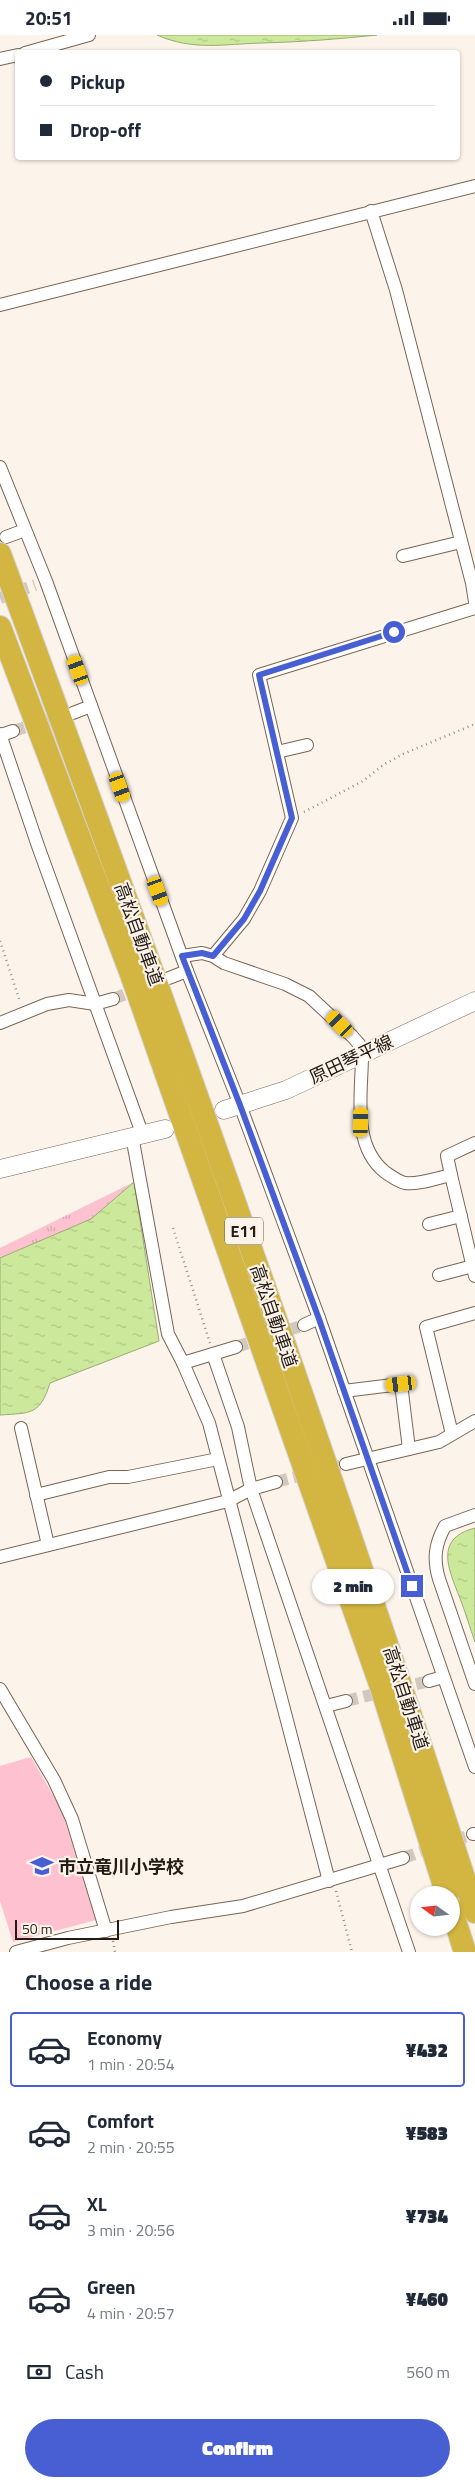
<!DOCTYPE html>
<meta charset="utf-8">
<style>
:root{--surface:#fff;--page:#f6f6f7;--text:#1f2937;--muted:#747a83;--line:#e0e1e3;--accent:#475fd3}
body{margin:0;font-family:"Titillium Web","Noto Sans JP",sans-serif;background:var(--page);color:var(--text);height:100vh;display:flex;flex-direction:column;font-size:19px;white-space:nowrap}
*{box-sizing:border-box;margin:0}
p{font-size:16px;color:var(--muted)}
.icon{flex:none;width:28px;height:28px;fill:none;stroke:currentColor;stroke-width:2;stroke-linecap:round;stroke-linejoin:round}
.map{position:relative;height:1917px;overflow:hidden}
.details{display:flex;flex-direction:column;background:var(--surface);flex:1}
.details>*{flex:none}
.banner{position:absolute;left:15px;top:15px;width:445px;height:110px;border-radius:5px;box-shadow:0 1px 4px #0004;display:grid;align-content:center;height:110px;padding:0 25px;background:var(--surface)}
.needle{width:32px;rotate:285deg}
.controls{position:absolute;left:410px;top:1851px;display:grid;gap:10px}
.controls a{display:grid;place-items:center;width:50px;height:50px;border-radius:50%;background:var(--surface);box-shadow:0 1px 4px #0004;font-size:25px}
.scale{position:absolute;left:15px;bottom:12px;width:104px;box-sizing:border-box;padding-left:5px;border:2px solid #241c14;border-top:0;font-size:14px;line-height:18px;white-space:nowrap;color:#241c14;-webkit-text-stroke:4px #fcf3ea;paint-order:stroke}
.end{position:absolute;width:22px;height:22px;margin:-11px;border:6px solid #475fd3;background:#fff;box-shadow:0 0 0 2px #fff}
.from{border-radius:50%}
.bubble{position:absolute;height:35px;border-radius:18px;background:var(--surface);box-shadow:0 1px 4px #0004;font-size:16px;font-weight:800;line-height:35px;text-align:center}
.car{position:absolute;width:15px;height:30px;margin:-15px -8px;border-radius:6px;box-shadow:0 0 4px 1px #0007;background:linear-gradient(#f5c518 24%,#345 0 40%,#f5c518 0 76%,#345 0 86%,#f5c518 0)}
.banner b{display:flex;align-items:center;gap:18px;height:48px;font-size:19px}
.banner b+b{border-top:1px solid var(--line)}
.banner i{width:12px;height:12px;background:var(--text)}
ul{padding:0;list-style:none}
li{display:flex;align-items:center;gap:15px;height:75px;margin:0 10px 8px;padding:0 15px;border:2px solid transparent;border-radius:5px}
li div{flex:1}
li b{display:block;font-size:19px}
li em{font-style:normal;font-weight:800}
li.current{border-color:var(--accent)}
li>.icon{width:45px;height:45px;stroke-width:1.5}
h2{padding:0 25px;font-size:22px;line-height:60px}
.pay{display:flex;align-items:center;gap:12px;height:55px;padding:0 25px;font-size:19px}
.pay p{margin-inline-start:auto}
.action{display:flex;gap:10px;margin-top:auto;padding:10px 25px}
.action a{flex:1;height:58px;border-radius:30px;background:var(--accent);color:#fff;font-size:20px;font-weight:800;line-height:58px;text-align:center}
.status{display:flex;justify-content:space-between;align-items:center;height:35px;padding:0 25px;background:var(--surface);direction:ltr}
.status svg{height:14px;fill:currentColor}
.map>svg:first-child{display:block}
</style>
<div class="status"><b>20:51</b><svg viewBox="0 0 49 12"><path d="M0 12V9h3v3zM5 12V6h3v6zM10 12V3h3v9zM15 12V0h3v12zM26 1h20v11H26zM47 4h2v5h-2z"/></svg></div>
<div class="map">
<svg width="475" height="1917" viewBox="0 0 475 1917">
<defs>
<pattern id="grass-tufts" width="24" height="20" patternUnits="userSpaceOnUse" patternTransform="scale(1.25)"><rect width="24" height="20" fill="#fdc1d0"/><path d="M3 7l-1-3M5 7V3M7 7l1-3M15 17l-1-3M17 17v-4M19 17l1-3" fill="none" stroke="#d9a5b2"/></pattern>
<pattern id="water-ripples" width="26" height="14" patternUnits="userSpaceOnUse" patternTransform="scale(1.25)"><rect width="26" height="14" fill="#cce99b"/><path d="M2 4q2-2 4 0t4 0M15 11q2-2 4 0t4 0" fill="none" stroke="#afc785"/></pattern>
</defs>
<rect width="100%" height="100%" fill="#fcf3ea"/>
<path fill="url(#grass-tufts)" d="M134,1147L91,1184L0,1223V1213Z"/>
<path fill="#fdc1d0" d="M31,1722L62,1776L96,1885L13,1907L0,1866V1731Z"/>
<g fill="url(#water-ripples)" stroke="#9aac72">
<path d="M157,0H377C339,4 301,7 262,8C224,9 193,16 157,0Z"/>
<path d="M134,1147L159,1306L50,1348C40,1380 31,1378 0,1380V1223L91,1184Z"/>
<path d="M475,1493V1607C470,1593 466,1579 461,1566C450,1537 432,1504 475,1493Z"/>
</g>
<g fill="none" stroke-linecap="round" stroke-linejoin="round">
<g stroke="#d1c8bf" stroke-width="12" stroke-dasharray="12 6" stroke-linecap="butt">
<path d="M0,563L35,550"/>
<path d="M13,696L66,680"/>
<path d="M113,964L141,953"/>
<path d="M236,1312L304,1290"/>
<path d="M276,1447L346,1429"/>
<path d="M346,1666L429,1646"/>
<path d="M403,1823L473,1799"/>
</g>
<defs>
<g id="street">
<path d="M25,18L89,0"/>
<path d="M0,24L18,20"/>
<path d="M371,176L396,255L472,548L475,567"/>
<path d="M0,270L475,151"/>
<path d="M0,432L46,546L187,936L240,1070L319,1283L475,1732"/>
<path d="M6,502L25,495"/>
<path d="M403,521L461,507"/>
<path d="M73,678L91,671"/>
<path d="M0,699L38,811L142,1098"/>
<path d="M1,700L13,696"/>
<path d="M277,717L307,710"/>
<path d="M182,921L202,918L213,921L224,928L285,949L309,961L352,1001L359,1009L362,1020C362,1058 351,1110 385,1137C391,1141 397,1146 405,1148C418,1150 437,1143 451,1140L475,1241"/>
<path d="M213,921L244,884L260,856L292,783L259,640L475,573"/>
<path d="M169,943L187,936"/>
<path d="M0,988L47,969L69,965L95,969L113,964"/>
<path d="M132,1101L168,1299L183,1328L236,1312"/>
<path d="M451,1140L447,1121L475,1108"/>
<path d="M429,1189L461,1181"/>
<path d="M439,1240L473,1231"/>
<path d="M304,1290L319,1283"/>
<path d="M213,1319L238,1392L251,1454L409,1917"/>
<path d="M183,1328L209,1388L329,1846"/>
<path d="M344,1356L401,1349L409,1414"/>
<path d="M21,1393L48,1510"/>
<path d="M452,1399L426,1292L475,1278"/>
<path d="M346,1429L439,1407L475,1386"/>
<path d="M36,1460L109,1442H128L218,1424"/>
<path d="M475,1480L445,1491C435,1509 433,1524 439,1544L475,1649"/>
<path d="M0,1522L228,1466L251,1454L276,1447"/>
<path d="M429,1646L443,1642"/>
<path d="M0,1654L54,1745L72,1784L106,1896"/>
<path d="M326,1671L346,1666"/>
<path d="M473,1799H475"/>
<path d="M16,1917L68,1903L171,1882L243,1871L403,1823"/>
</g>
<g id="secondary">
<path d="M224,1075L286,1055L475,966"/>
<path d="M0,1134L165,1094"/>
</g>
<g id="highway">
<path d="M0,519C166,969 328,1420 475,1877"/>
<path d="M0,592L131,939L380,1649L447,1860"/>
<path d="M451,1873L465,1917"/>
</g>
</defs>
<use href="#street" stroke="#796553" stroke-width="14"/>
<use href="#secondary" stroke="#796553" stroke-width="19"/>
<use href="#highway" stroke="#d3d2d0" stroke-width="24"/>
<g stroke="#978e85" stroke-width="2.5" stroke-dasharray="1 4" stroke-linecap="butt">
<path d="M304,777L363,746L383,730L403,719L475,689"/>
<path d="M0,906L20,967"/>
<path d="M173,1193L210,1308"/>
<path d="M336,1856L352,1917"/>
<path d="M113,1906L115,1917"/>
</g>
<use href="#street" stroke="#fff" stroke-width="12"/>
<use href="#secondary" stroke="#fff" stroke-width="18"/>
<use href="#highway" stroke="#d3b541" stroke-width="22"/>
</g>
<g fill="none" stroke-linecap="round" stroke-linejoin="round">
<path stroke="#475fd3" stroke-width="6" d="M394,597L259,640L292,783L260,856L244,884L213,921L202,918L182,921L240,1070L319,1284L412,1551"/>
</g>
<defs>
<symbol id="school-bare" viewBox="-9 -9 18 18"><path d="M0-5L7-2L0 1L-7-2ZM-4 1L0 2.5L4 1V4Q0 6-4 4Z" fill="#475fd3" stroke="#fcf3ea" stroke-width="2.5" paint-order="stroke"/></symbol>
</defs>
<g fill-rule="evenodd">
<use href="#school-bare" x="26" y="1815" width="32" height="32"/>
</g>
<g text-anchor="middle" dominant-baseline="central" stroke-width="4.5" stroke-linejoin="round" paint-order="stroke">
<rect fill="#fcf3ea" stroke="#655c54" stroke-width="1" x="225" y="1182.5" width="38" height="27" rx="4"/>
<g font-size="16" font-weight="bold" fill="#241c14">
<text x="244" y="1196">E11</text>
</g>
<g font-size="18" fill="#241c14" stroke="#fcf3ea">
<text transform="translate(139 899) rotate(70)">高松自動車道</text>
<text transform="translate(351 1024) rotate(-25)">原田琴平線</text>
<text transform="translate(274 1281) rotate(71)">高松自動車道</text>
<text transform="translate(406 1663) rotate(72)">高松自動車道</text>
</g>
<g font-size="18" font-weight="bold" fill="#241c14" stroke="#fcf3ea" text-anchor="start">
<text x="58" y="1831">市立竜川小学校</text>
</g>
</g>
</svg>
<div class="controls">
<a><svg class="needle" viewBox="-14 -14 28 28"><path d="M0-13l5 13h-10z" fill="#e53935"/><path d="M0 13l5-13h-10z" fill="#747a83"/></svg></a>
</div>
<div class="scale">50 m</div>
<i class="end from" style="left:394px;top:597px"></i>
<i class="end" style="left:412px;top:1551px"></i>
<div class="bubble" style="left:312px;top:1534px;width:82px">2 min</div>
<i class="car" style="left:78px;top:635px;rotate:340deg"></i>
<i class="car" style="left:120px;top:752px;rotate:160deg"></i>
<i class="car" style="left:158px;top:856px;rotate:160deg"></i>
<i class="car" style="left:340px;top:989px;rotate:315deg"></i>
<i class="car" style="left:361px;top:1087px;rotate:1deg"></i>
<i class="car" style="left:401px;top:1349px;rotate:263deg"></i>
<div class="banner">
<b><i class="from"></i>Pickup</b>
<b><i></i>Drop-off</b>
</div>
</div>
<section class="details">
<h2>Choose a ride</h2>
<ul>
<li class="current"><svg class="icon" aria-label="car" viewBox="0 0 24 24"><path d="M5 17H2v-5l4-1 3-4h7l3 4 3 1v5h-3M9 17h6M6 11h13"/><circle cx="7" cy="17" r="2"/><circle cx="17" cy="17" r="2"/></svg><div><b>Economy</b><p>1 min · 20:54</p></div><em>¥432</em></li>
<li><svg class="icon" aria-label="car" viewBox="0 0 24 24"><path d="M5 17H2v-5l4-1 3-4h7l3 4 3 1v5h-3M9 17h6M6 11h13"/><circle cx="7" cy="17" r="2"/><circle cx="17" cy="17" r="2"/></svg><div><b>Comfort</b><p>2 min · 20:55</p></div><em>¥583</em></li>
<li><svg class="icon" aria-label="car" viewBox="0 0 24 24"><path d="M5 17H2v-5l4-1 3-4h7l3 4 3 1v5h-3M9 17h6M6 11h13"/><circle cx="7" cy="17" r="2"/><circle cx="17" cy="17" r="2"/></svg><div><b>XL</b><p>3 min · 20:56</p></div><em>¥734</em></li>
<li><svg class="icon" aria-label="car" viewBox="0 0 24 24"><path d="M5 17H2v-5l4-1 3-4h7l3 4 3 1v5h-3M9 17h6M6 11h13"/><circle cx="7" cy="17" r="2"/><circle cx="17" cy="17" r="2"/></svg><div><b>Green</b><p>4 min · 20:57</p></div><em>¥460</em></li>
</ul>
<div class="pay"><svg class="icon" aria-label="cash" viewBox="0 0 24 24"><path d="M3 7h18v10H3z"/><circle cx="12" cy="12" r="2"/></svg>Cash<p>560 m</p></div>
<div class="action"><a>Confirm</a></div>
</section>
